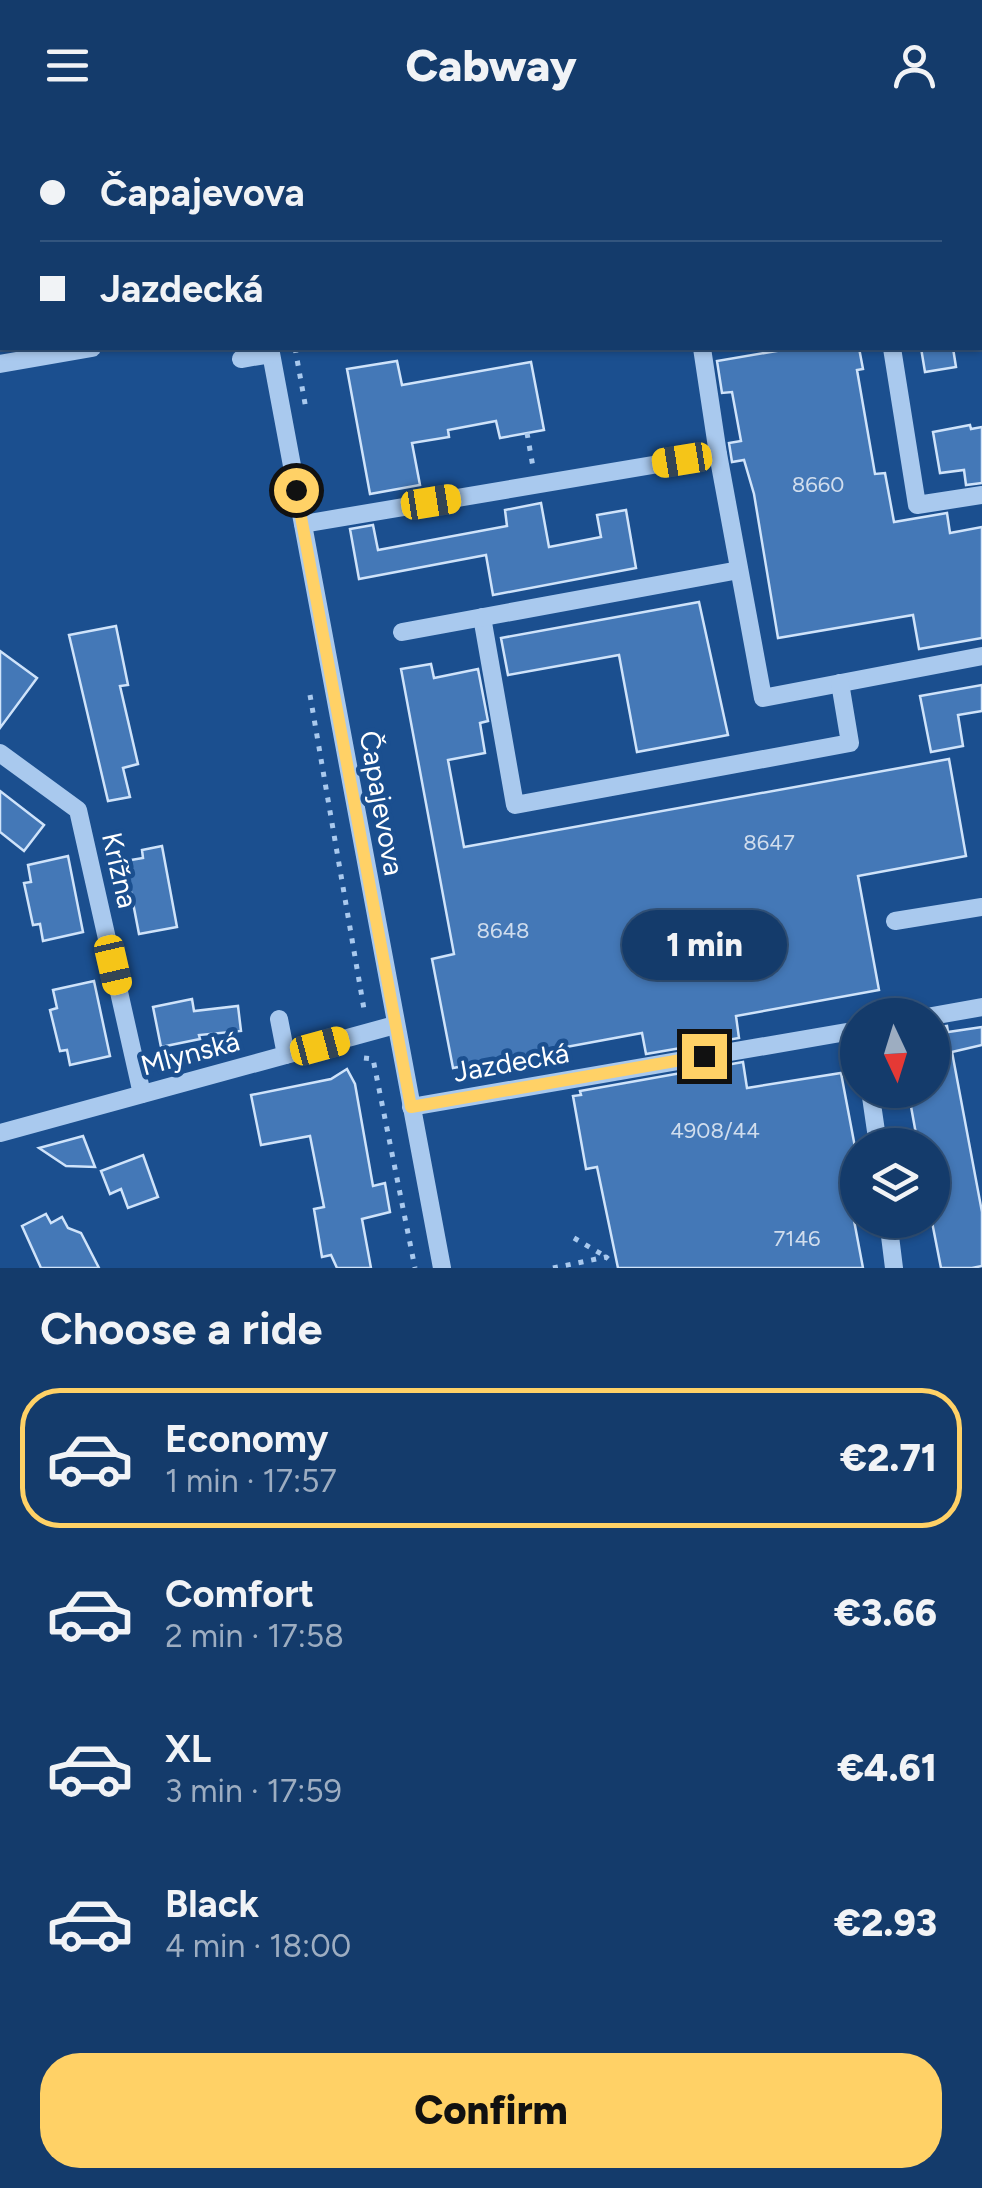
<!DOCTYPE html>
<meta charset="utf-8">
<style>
:root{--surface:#143b6b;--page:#1d4271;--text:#f1f3f6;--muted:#9dadc1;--line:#33557e;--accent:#ffd166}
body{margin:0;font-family:Figtree,sans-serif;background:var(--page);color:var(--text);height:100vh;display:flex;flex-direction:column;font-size:38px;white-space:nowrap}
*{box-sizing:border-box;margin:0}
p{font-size:32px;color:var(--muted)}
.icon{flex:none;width:55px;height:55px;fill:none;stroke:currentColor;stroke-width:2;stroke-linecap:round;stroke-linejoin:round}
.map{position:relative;height:1138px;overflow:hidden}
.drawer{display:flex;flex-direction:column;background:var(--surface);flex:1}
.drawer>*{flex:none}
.top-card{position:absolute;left:0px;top:0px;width:982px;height:220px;box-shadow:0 2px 8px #0004,0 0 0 2px var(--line);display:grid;align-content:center;height:220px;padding:0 40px;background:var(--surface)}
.needle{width:65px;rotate:176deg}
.buttons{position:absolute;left:840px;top:868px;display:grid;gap:20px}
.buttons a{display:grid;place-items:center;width:110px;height:110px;border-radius:50%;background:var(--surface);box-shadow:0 2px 8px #0004,0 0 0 2px var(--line);font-size:50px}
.end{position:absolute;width:45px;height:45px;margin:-22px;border:12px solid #ffd166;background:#111;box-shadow:0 0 0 5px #111}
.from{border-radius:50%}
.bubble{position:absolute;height:70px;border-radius:35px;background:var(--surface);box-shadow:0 2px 8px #0004,0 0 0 2px var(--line);font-size:32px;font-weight:800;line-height:70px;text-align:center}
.car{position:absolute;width:30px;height:60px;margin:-30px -15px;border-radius:12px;box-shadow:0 0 8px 2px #0007;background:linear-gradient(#f5c518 24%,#345 0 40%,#f5c518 0 76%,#345 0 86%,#f5c518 0)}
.top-card b{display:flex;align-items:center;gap:35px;height:95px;font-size:38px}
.top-card b+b{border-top:2px solid var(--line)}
.top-card i{width:25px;height:25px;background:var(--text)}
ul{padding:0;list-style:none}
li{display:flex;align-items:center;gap:30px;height:140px;margin:0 20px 15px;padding:0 20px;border:5px solid transparent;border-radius:40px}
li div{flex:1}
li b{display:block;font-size:38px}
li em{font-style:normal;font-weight:800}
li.current{border-color:var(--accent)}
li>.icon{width:90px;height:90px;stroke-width:1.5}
h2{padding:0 40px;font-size:45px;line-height:120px}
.primary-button{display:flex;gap:20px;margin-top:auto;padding:20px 40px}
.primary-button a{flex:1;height:115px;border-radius:40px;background:var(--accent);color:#111;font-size:40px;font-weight:800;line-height:115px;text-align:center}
header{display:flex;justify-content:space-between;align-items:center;height:130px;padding:0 40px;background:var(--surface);font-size:45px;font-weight:800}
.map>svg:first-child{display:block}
</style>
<header><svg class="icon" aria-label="menu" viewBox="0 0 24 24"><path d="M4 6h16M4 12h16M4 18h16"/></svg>Cabway<svg class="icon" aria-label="person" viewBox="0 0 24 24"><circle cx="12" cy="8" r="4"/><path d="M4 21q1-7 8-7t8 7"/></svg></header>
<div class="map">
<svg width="982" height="1138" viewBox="0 0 982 1138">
<rect width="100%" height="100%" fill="#1b4f8f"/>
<g fill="#4478b7" stroke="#cfe3fa" stroke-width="2.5">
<path d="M794,218H859L863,239L857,240L875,344L885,343L894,392L947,383L950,403L982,397V508L919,519L913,485L778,508L754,364L744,330L732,332L729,313L741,311L732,262L722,263L717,231Z"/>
<path d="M921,218H953L956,237L925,242Z"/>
<path d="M397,231L402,255L531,232L544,300L500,308L496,291L448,300L449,307L412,313L420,355L370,364L347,239Z"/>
<path d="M970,295L971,299L982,297V353L966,355L964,340L940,343L933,302Z"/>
<path d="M541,373L549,417L601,407L597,385L626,380L636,438L493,465L486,425L359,449L350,399L373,395L378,420L507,396L505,380Z"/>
<path d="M699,472L728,605L637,622L619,525L508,545L501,508Z"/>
<path d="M116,496L128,555L120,556L138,634L123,638L130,667L108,671L69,505Z"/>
<path d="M0,521L37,548L0,598Z"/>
<path d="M431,534L434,548L478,539L488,591L480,593L485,623L448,630L464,717L949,629L966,726L858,746L879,860L736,886L739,908L646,924L642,903L453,938L432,829L454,824L401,539Z"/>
<path d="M982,555V581L958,585L963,616L931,622L920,566Z"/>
<path d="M0,661L44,695L24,721L0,702Z"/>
<path d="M162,716L177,797L139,804L125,731L143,728L142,720Z"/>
<path d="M68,726L83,802L43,811L40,794L33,795L24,753L31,752L28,735Z"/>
<path d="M94,851L110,926L70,935L67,920L60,921L50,880L57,878L53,860Z"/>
<path d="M192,869L194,881L238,876L241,901L199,905L200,909L161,917L153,877Z"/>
<path d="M947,896L948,902L982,897V915L952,922L982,1082V1136L972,1138H941L932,1092V1015H918L908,960H932V898Z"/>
<path d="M743,932L747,958L841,943L858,1033V1084L853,1085L863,1138H618L597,1037L586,1039L573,966L581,965L580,961Z"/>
<path d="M347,939L355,954L373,1056L385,1053L390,1082L362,1089L371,1138H337L331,1125L322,1127L314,1079L324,1077L310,1006L261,1015L251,965L331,949Z"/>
<path d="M83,1006L95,1037L66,1036L39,1018Z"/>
<path d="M143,1025L158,1067L128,1078L121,1059L110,1064L101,1041Z"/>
<path d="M46,1084L51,1093L62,1087L68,1098L81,1103L99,1138H41L22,1096Z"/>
</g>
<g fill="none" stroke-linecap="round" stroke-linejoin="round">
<g stroke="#a9c9ee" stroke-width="5" stroke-dasharray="5 8" stroke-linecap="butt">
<path d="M256,0V2"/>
<path d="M295,218L306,279"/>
<path d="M527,303L533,337"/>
<path d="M310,565L365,885"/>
<path d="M364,928L373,929L415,1138"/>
<path d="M574,1108L603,1125"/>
<path d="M553,1138L606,1127L613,1133"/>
</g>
<g stroke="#a9c9ee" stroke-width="18">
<path d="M230,0L231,2"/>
<path d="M394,0V2"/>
<path d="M850,0L851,2"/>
<path d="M681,2L695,0"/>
<path d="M270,218L442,1138"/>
<path d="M702,218L718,324"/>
<path d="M892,218L917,375L982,365"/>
<path d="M241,229L271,224"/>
<path d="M0,234L92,218"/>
<path d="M303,394L718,324L763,568L982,526"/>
<path d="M482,487L515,675L850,613L840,553"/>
<path d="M402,502L739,440"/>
<path d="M0,623L78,680L142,964"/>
<path d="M895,791L982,777"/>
<path d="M932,886L982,877"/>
<path d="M279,889L286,925"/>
<path d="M870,960L878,1015"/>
<path d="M411,977L858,900"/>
<path d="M0,1003L395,895"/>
<path d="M888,1090L894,1138"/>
</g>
</g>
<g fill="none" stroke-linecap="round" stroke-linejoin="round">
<path stroke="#ffd166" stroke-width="12" d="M296,360L411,977L704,926"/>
</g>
<g text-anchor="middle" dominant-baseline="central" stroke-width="9" stroke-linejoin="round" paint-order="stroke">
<g font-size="22" fill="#d0dded">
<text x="818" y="354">8660</text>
<text x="769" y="712">8647</text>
<text x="503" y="800">8648</text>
<text x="715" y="1000">4908/44</text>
<text x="797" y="1108">7146</text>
</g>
<g font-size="28" fill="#fff" stroke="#1b4f8f">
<text transform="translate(382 673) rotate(80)">Čapajevova</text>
<text transform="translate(120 740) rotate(77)">Krížna</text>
<text transform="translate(190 923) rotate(-15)">Mlynská</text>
<text transform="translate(511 932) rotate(-10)">Jazdecká</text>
</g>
</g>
</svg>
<div class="buttons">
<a><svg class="needle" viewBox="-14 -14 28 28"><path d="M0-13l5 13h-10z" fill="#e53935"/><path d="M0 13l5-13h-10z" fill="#9dadc1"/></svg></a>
<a><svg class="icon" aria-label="layers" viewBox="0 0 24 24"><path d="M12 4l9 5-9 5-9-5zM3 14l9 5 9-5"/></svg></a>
</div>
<i class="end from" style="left:296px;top:360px"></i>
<i class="end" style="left:704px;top:926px"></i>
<div class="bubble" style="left:622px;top:780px;width:165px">1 min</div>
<i class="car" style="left:682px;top:330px;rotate:261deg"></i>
<i class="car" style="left:431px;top:372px;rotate:81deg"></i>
<i class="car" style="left:113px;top:835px;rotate:167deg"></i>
<i class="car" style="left:320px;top:916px;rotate:75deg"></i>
<div class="top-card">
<b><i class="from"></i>Čapajevova</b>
<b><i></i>Jazdecká</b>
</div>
</div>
<section class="drawer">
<h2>Choose a ride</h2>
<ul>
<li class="current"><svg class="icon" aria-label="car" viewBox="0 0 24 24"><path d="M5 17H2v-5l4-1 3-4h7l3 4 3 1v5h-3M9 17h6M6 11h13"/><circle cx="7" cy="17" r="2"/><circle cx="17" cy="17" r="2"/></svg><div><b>Economy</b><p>1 min · 17:57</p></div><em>€2.71</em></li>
<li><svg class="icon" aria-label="car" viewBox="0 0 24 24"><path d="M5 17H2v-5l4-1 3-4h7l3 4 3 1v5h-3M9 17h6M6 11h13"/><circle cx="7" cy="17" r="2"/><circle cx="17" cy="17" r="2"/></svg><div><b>Comfort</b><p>2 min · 17:58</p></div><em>€3.66</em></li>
<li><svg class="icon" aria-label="car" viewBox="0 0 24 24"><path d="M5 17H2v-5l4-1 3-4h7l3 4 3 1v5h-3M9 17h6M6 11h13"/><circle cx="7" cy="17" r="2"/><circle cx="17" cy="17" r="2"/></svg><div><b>XL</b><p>3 min · 17:59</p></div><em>€4.61</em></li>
<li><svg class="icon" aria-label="car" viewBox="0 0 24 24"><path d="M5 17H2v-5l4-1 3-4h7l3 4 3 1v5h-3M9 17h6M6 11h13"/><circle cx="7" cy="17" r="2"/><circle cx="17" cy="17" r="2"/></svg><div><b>Black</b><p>4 min · 18:00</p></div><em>€2.93</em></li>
</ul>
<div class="primary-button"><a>Confirm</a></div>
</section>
